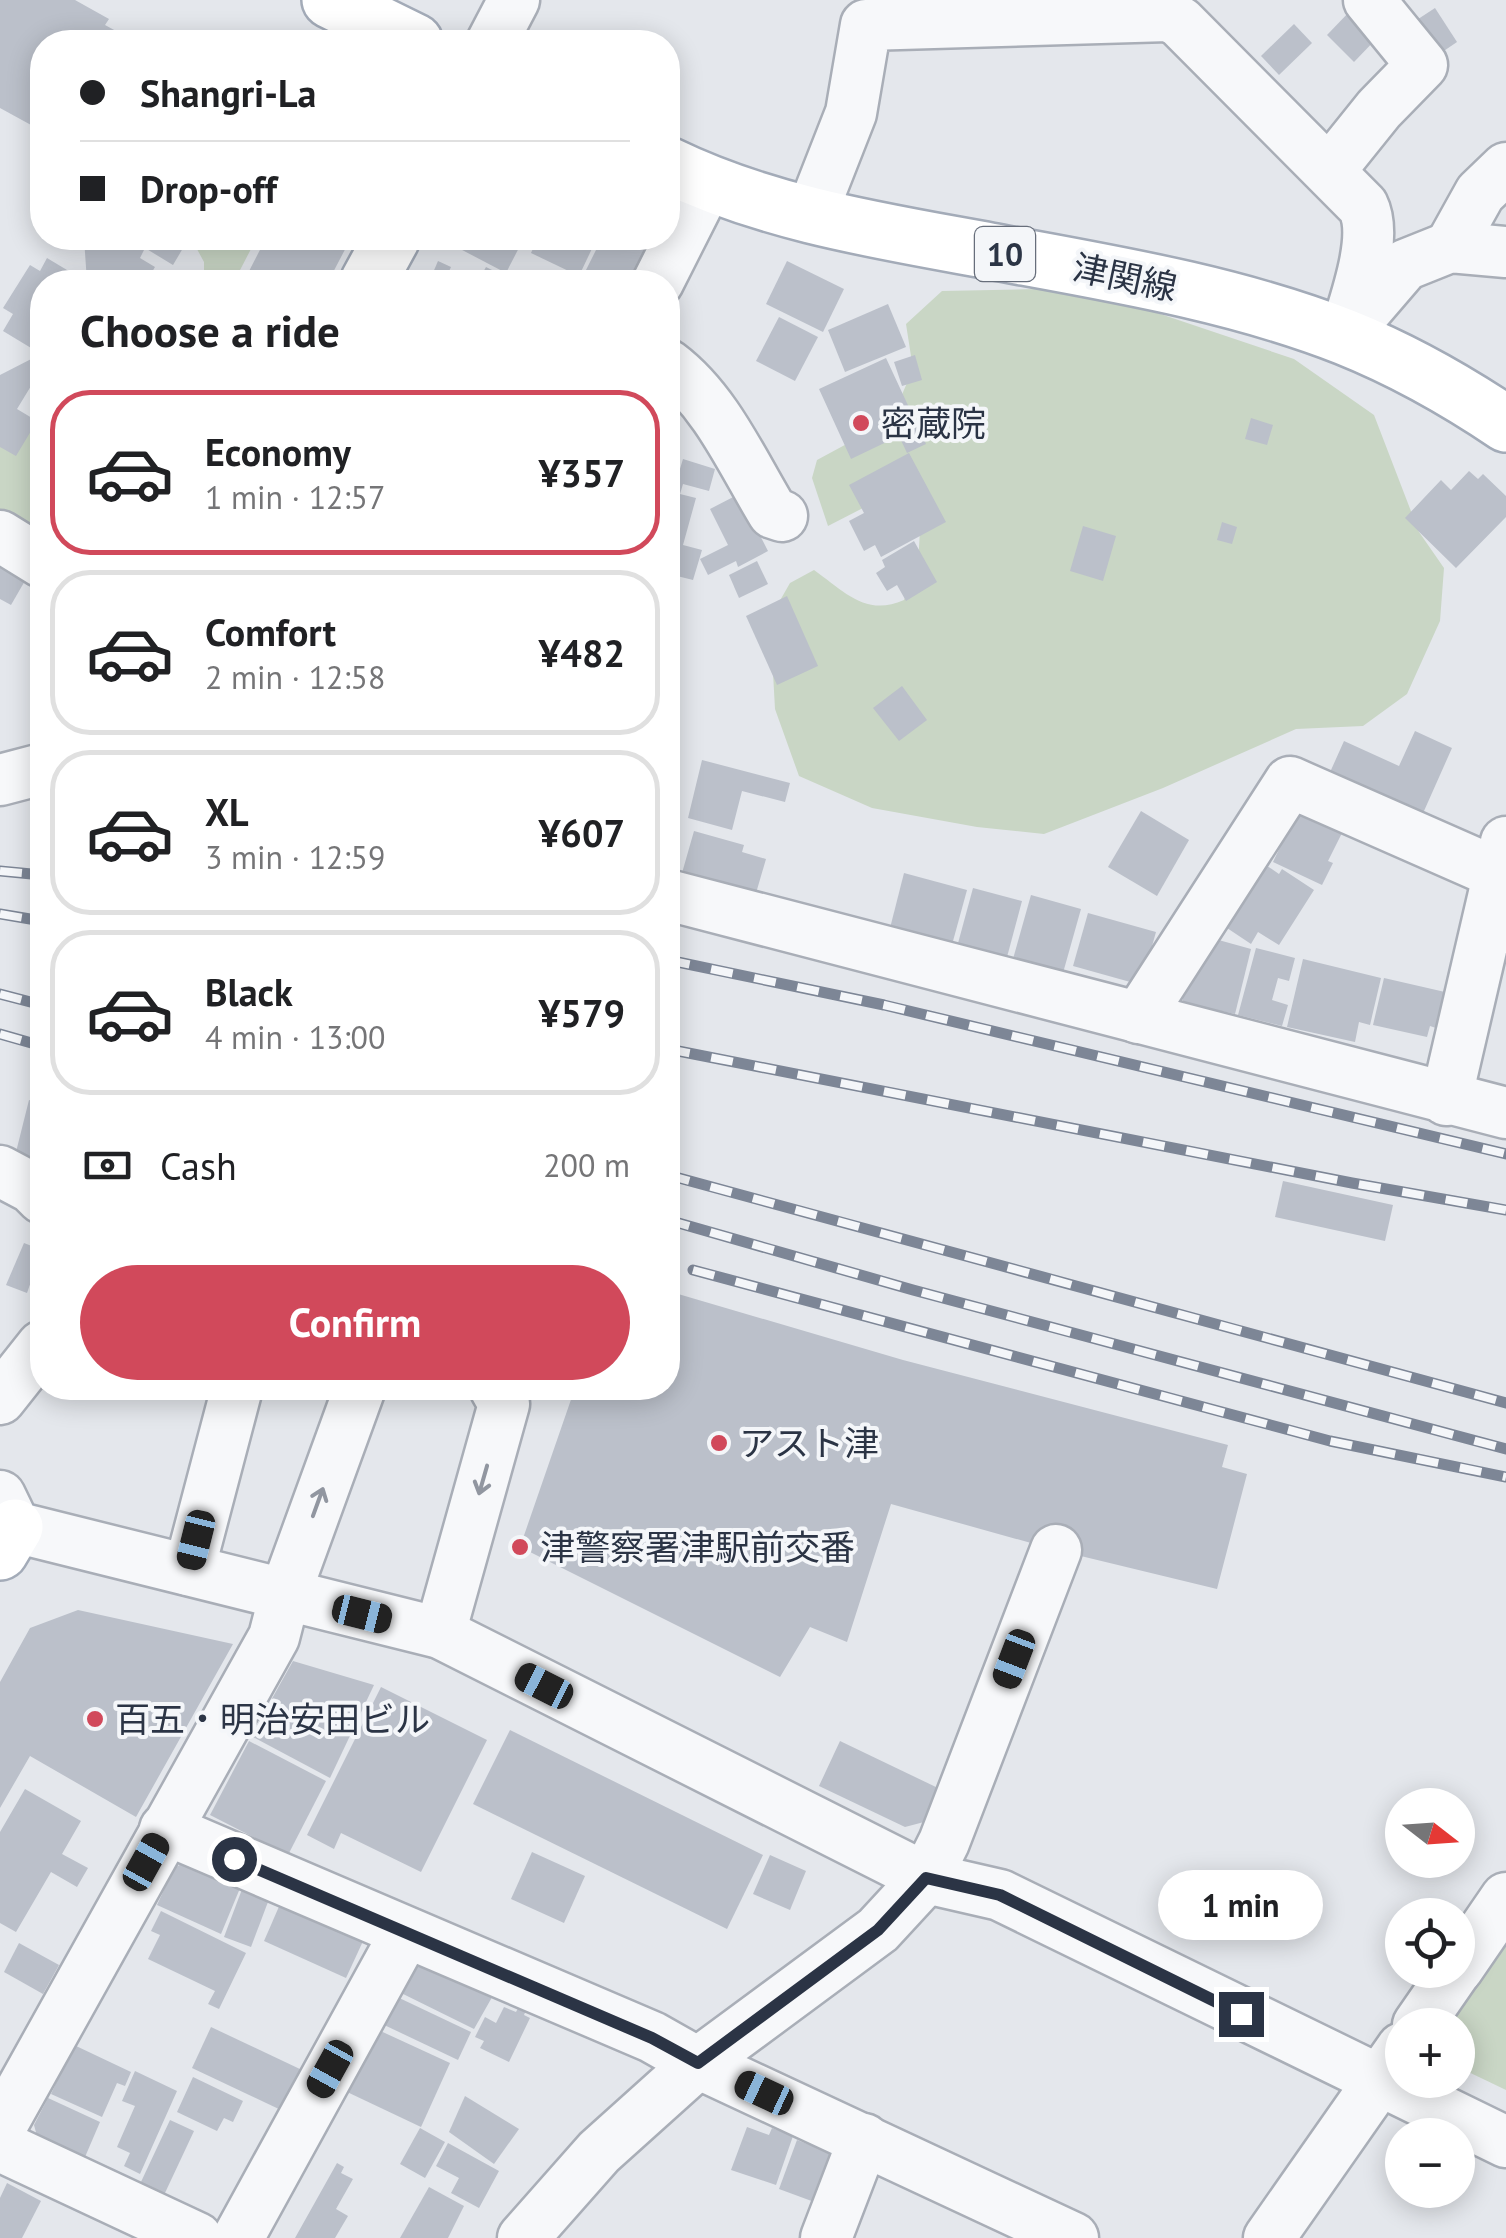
<!DOCTYPE html>
<meta charset="utf-8">
<style>
:root{--surface:#fff;--page:#f2f2f2;--text:#202124;--muted:#757577;--line:#e0e0e0;--accent:#d1495b}
body{margin:0;font-family:"PT Sans","Noto Sans JP",sans-serif;background:var(--page);color:var(--text);height:100vh;display:flex;flex-direction:column;font-size:38px;white-space:nowrap}
*{box-sizing:border-box;margin:0}
p{font-size:32px;color:var(--muted)}
.icon{flex:none;width:55px;height:55px;fill:none;stroke:currentColor;stroke-width:2;stroke-linecap:round;stroke-linejoin:round}
.map{position:relative;flex:1;overflow:hidden}
.drawer{position:absolute;left:30px;top:270px;width:650px;height:1130px;display:flex;flex-direction:column;background:var(--surface);border-radius:40px;box-shadow:0 5px 25px #0003}
.drawer>*{flex:none}
.guide{position:absolute;left:30px;top:30px;width:650px;height:220px;border-radius:40px;box-shadow:0 5px 25px #0003;display:grid;align-content:center;height:220px;padding:0 50px;background:var(--surface)}
.needle{width:65px;rotate:107deg}
.fabs{position:absolute;left:1385px;top:1788px;display:grid;gap:20px}
.fabs a{display:grid;place-items:center;width:90px;height:90px;border-radius:50%;background:var(--surface);box-shadow:0 5px 25px #0003;font-size:50px}
.end{position:absolute;width:45px;height:45px;margin:-22px;border:12px solid #2b3445;background:#fff;box-shadow:0 0 0 5px #fff}
.from{border-radius:50%}
.bubble{position:absolute;height:70px;border-radius:35px;background:var(--surface);box-shadow:0 5px 25px #0003;font-size:32px;font-weight:700;line-height:70px;text-align:center}
.car{position:absolute;width:30px;height:60px;margin:-30px -15px;border-radius:12px;box-shadow:0 0 8px 2px #0007;background:linear-gradient(#222 24%,#8ab4d8 0 40%,#222 0 76%,#8ab4d8 0 86%,#222 0)}
.guide b{display:flex;align-items:center;gap:35px;height:95px;font-size:38px}
.guide b+b{border-top:2px solid var(--line)}
.guide i{width:25px;height:25px;background:var(--text)}
ul{padding:0;list-style:none}
li{display:flex;align-items:center;gap:30px;height:165px;margin:0 20px 15px;padding:0 30px;border:5px solid var(--line);border-radius:40px}
li div{flex:1}
li b{display:block;font-size:38px}
li em{font-style:normal;font-weight:700}
li.active{border-color:var(--accent)}
li>.icon{width:90px;height:90px;stroke-width:1.5}
h2{padding:0 50px;font-size:45px;line-height:120px}
.pay{display:flex;align-items:center;gap:25px;height:110px;padding:0 50px;font-size:38px}
.pay p{margin-inline-start:auto}
.cta{display:flex;gap:20px;margin-top:auto;padding:20px 50px}
.cta a{flex:1;height:115px;border-radius:60px;background:var(--accent);color:#fff;font-size:40px;font-weight:700;line-height:115px;text-align:center}
.map>svg:first-child{display:block}
</style>
<div class="map">
<svg width="1506" height="2238" viewBox="0 0 1506 2238">
<rect width="100%" height="100%" fill="#e4e7ec"/>
<g fill="#c9d6c5">
<path d="M191,238H245L252,247L238,274L241,282H204V262Z"/>
<path d="M1083,288L1294,359L1374,415L1419,532L1444,568L1440,621L1407,694L1363,726L1296,729L1163,788L1044,834L977,827L872,808L799,776L775,709L770,618L790,583L814,570C845,592 866,617 904,600L918,566L921,511L896,491L828,526L812,478L817,460L891,420L913,369L906,324L942,291Z"/>
<path d="M42,420V537L0,511V445H9Z"/>
<path d="M1506,1939V2090L1458,2067V2025H1445Z"/>
</g>
<g fill="#bbc0ca">
<path d="M0,0H75L109,19L105,25L116,31L110,42H42V131L0,108Z"/>
<path d="M1435,8L1457,42L1432,59L1409,25Z"/>
<path d="M1352,9L1379,36L1354,62L1327,35Z"/>
<path d="M1294,24L1312,43L1279,75L1261,56Z"/>
<path d="M84,238H189L173,265L145,248L140,258L155,267L146,282H87Z"/>
<path d="M254,238H351L328,282H248L244,281L264,242Z"/>
<path d="M446,238H524L506,273L445,241Z"/>
<path d="M538,238H597L579,276L531,253Z"/>
<path d="M602,238H661L640,282H592L582,278Z"/>
<path d="M47,258L87,282H42V393L31,386L17,409L37,421L16,456L0,447V375L41,354L3,331L13,314L3,308L30,265L40,271Z"/>
<path d="M438,261L451,267L444,282H429Z"/>
<path d="M787,261L844,289L823,332L766,304Z"/>
<path d="M486,267L516,282H462L468,270L481,276Z"/>
<path d="M888,304L906,347L845,372L828,330Z"/>
<path d="M779,317L818,337L795,381L756,361Z"/>
<path d="M915,355L922,380L902,386L894,362Z"/>
<path d="M886,358L926,444L907,453L899,436L851,459L819,389Z"/>
<path d="M1251,418L1273,425L1267,445L1245,439Z"/>
<path d="M909,453L946,522L881,557L875,545L864,551L849,521L864,513L849,485Z"/>
<path d="M683,459L715,469L709,491L683,484L680,494L696,498L683,545L702,550L693,580L677,576L669,606L668,480L676,482Z"/>
<path d="M1469,471L1478,479L1483,474L1506,496V517L1456,568L1405,518L1441,480L1451,490Z"/>
<path d="M739,494L768,551L738,567L736,561L708,575L700,559L728,545L710,509Z"/>
<path d="M1222,522L1237,527L1232,544L1217,540Z"/>
<path d="M1083,526L1116,536L1103,581L1070,571Z"/>
<path d="M914,541L937,582L906,601L897,585L887,591L876,573L885,567L882,560Z"/>
<path d="M757,561L768,584L739,598L729,575Z"/>
<path d="M0,563L26,579L11,605L0,599Z"/>
<path d="M787,596L818,666L777,685L746,616Z"/>
<path d="M902,686L927,720L899,741L873,708Z"/>
<path d="M1415,731L1452,748L1420,820L1327,779L1344,741L1399,766Z"/>
<path d="M702,760L790,783L785,802L742,791L732,830L688,818Z"/>
<path d="M1298,810L1343,831L1328,861L1333,863L1322,885L1273,862Z"/>
<path d="M1141,811L1189,840L1157,896L1108,867Z"/>
<path d="M694,831L744,845L742,852L766,859L754,900L680,880Z"/>
<path d="M1260,861L1279,874L1282,869L1314,890L1279,945L1258,932L1251,944L1221,924Z"/>
<path d="M904,873L967,890L950,952L888,936Z"/>
<path d="M973,888L1022,901L1003,972L954,958Z"/>
<path d="M1031,895L1081,909L1061,980L1011,966Z"/>
<path d="M1088,913L1156,932L1141,985L1073,966Z"/>
<path d="M1215,939L1251,949L1235,1014L1184,1003L1180,992Z"/>
<path d="M1256,948L1295,958L1289,981L1278,978L1272,1000L1288,1005L1282,1026L1238,1015Z"/>
<path d="M1303,959L1381,978L1370,1025L1359,1022L1355,1042L1287,1027Z"/>
<path d="M1384,978L1445,992L1436,1028L1430,1026L1427,1037L1373,1025Z"/>
<path d="M29,1100L42,1103V1162L15,1156Z"/>
<path d="M1283,1181L1393,1205L1385,1241L1275,1217Z"/>
<path d="M24,1243L42,1250L27,1293L6,1285Z"/>
<path d="M668,1291L903,1360L1228,1445L1222,1467L1247,1474L1217,1589L1056,1550L891,1504L847,1642L810,1627L780,1677L520,1547L575,1388H668Z"/>
<path d="M78,1610L233,1644L136,1817L30,1756L0,1808V1682L30,1628Z"/>
<path d="M293,1661L374,1685L330,1778L251,1736Z"/>
<path d="M381,1687L487,1740L421,1872L341,1833L334,1849L307,1835Z"/>
<path d="M510,1730L763,1855L727,1929L473,1804Z"/>
<path d="M249,1741L326,1781L288,1855L210,1815Z"/>
<path d="M840,1741L938,1788L924,1822L905,1827L819,1786Z"/>
<path d="M25,1789L81,1821L62,1854L88,1868L77,1887L51,1872L16,1932L0,1923V1832Z"/>
<path d="M532,1852L585,1876L564,1923L511,1899Z"/>
<path d="M770,1855L806,1871L790,1910L753,1894Z"/>
<path d="M193,1858L243,1881L221,1934L157,1905L174,1868Z"/>
<path d="M244,1884L271,1894L251,1947L224,1937Z"/>
<path d="M281,1902L364,1939L346,1978L264,1941Z"/>
<path d="M161,1911L246,1953L219,2009L208,2004L215,1991L148,1959L160,1935L151,1931Z"/>
<path d="M19,1943L59,1965L43,1994L4,1972Z"/>
<path d="M426,1964L475,1989L479,1982L495,1992L474,2029L395,1990L409,1967Z"/>
<path d="M393,1995L471,2032L458,2060L380,2023Z"/>
<path d="M519,2006L526,2010L524,2015L530,2018L509,2062L480,2048L484,2041L475,2037L485,2017L496,2023L504,2007L516,2012Z"/>
<path d="M211,2027L302,2070L283,2111L192,2068Z"/>
<path d="M374,2028L450,2063L421,2127L345,2091Z"/>
<path d="M74,2045L131,2072L125,2086L117,2083L102,2117L51,2094Z"/>
<path d="M135,2071L177,2091L140,2174L124,2166L130,2153L117,2147L135,2106L122,2101Z"/>
<path d="M193,2077L243,2101L233,2122L224,2118L217,2131L177,2112Z"/>
<path d="M465,2096L519,2129L494,2164L449,2132Z"/>
<path d="M48,2098L100,2122L85,2157L37,2136L34,2125Z"/>
<path d="M170,2120L194,2131L164,2195L140,2184Z"/>
<path d="M747,2127L769,2135L772,2128L793,2136L776,2185L731,2170Z"/>
<path d="M420,2128L445,2142L425,2178L400,2164Z"/>
<path d="M797,2140L836,2155L817,2203L779,2189Z"/>
<path d="M448,2143L499,2171L479,2208L451,2193L459,2178L436,2166Z"/>
<path d="M337,2163L344,2167L341,2173L353,2179L336,2209L348,2216L335,2238H295Z"/>
<path d="M7,2183L41,2201L22,2238H0V2198Z"/>
<path d="M429,2187L464,2206L448,2238H400Z"/>
</g>
<g fill="none" stroke-linecap="round" stroke-linejoin="round">
<defs>
<g id="minor">
<path d="M492,42L514,0"/>
<path d="M1330,170L1379,109L1422,65L1369,0"/>
<path d="M811,215L851,113L866,25L1168,16L1180,22L1363,206C1379,238 1354,303 1344,337"/>
<path d="M1450,247L1480,193L1506,168"/>
<path d="M658,282L708,183"/>
<path d="M1356,322L1405,265L1450,247L1506,252"/>
<path d="M668,365C716,401 742,462 773,513L782,516"/>
<path d="M0,536L42,562"/>
<path d="M0,780L42,769"/>
<path d="M668,895L1506,1113"/>
<path d="M1138,1018L1290,782L1506,877"/>
<path d="M1446,1100L1506,842"/>
<path d="M0,1171L32,1188L42,1198"/>
<path d="M0,1399L42,1346"/>
<path d="M0,1496L15,1527L440,1633L926,1878L1000,1895L1506,2142"/>
<path d="M189,1570L237,1388"/>
<path d="M440,1633L504,1404L495,1388"/>
<path d="M165,1829L652,2037L698,2063L1073,2238"/>
<path d="M1458,1968L1506,1898"/>
<path d="M1418,2025L1456,1970"/>
<path d="M0,2128L274,1637L285,1594L360,1388"/>
<path d="M0,2146L197,2238"/>
<path d="M238,2238L405,1934"/>
<path d="M523,2238L599,2152L698,2063L878,1930L926,1878L944,1842L1056,1550"/>
<path d="M826,2238L864,2139"/>
<path d="M1269,2238L1402,2048"/>
</g>
<g id="major">
<path d="M330,0L415,42"/>
<path d="M668,165C769,214 881,231 990,251C1109,273 1233,293 1345,337C1400,359 1457,391 1506,424"/>
<path d="M368,282L392,238"/>
<path d="M0,1552L15,1527"/>
</g>
</defs>
<use href="#minor" stroke="#a9aeb7" stroke-width="55"/>
<use href="#major" stroke="#a3abb8" stroke-width="60"/>
<use href="#minor" stroke="#f7f8fa" stroke-width="50"/>
<use href="#major" stroke="#fff" stroke-width="55"/>
<defs>
<g id="rail">
<path d="M0,871L42,875"/>
<path d="M0,914L42,921"/>
<path d="M668,960L884,1005L1506,1154"/>
<path d="M0,994L42,1005"/>
<path d="M0,1034L42,1046"/>
<path d="M668,1049L1352,1183L1506,1210"/>
<path d="M668,1175L1506,1403"/>
<path d="M668,1220L913,1290L1506,1449"/>
<path d="M693,1270L1330,1441L1506,1477"/>
</g>
</defs>
<use href="#rail" stroke="#7d8696" stroke-width="11"/>
<use href="#rail" stroke="#f4f6f9" stroke-width="8" stroke-dasharray="22" stroke-linecap="butt"/>
</g>
<defs><path id="oneway-shaft" d="M-6 0H5M1.5-3L5.5 0L1.5 3" fill="none" stroke-width="1.6" stroke-linecap="round" stroke-linejoin="round" transform="scale(2.5)"/></defs>
<g stroke="#9196a0">
<use href="#oneway-shaft" transform="translate(483 1480) rotate(106)"/>
<use href="#oneway-shaft" transform="translate(318 1502) rotate(-70)"/>
</g>
<g fill="none" stroke-linecap="round" stroke-linejoin="round">
<path stroke="#2b3445" stroke-width="12" d="M234,1859L652,2038L698,2063L878,1930L926,1878L1000,1895L1241,2014"/>
</g>
<g fill="#d1495b" stroke="#f4f6f9" stroke-width="4">
<circle cx="861" cy="423" r="10"/>
<circle cx="719" cy="1443" r="10"/>
<circle cx="520" cy="1547" r="10"/>
<circle cx="95" cy="1719" r="10"/>
</g>
<g text-anchor="middle" dominant-baseline="central" stroke-width="8" stroke-linejoin="round" paint-order="stroke">
<rect fill="#f4f6f9" stroke="#676e7b" stroke-width="2.5" x="975" y="227" width="60" height="54" rx="8"/>
<g font-size="32" font-weight="bold" fill="#2b3445">
<text x="1005" y="254">10</text>
</g>
<g font-size="35" fill="#2b3445" stroke="#f4f6f9">
<text transform="translate(1125 277) rotate(12)">津関線</text>
</g>
<g font-size="35" fill="#2b3445" stroke="#f4f6f9" text-anchor="start">
<text x="881" y="423">密蔵院</text>
<text x="739" y="1443">アスト津</text>
<text x="540" y="1547">津警察署津駅前交番</text>
<text x="115" y="1719">百五・明治安田ビル</text>
</g>
</g>
</svg>
<div class="fabs">
<a><svg class="needle" viewBox="-14 -14 28 28"><path d="M0-13l5 13h-10z" fill="#e53935"/><path d="M0 13l5-13h-10z" fill="#757577"/></svg></a>
<a><svg class="icon" aria-label="locate" viewBox="0 0 24 24"><circle cx="12" cy="12" r="6"/><path d="M12 2v4M12 18v4M2 12h4M18 12h4"/></svg></a>
<a>+</a>
<a>−</a>
</div>
<i class="end from" style="left:234px;top:1859px"></i>
<i class="end" style="left:1241px;top:2014px"></i>
<div class="bubble" style="left:1158px;top:1870px;width:165px">1 min</div>
<i class="car" style="left:196px;top:1540px;rotate:194deg"></i>
<i class="car" style="left:362px;top:1614px;rotate:104deg"></i>
<i class="car" style="left:1014px;top:1659px;rotate:201deg"></i>
<i class="car" style="left:544px;top:1686px;rotate:297deg"></i>
<i class="car" style="left:146px;top:1862px;rotate:29deg"></i>
<i class="car" style="left:330px;top:2069px;rotate:209deg"></i>
<i class="car" style="left:764px;top:2093px;rotate:295deg"></i>
<div class="guide">
<b><i class="from"></i>Shangri-La</b>
<b><i></i>Drop-off</b>
</div>
<section class="drawer">
<h2>Choose a ride</h2>
<ul>
<li class="active"><svg class="icon" aria-label="car" viewBox="0 0 24 24"><path d="M5 17H2v-5l4-1 3-4h7l3 4 3 1v5h-3M9 17h6M6 11h13"/><circle cx="7" cy="17" r="2"/><circle cx="17" cy="17" r="2"/></svg><div><b>Economy</b><p>1 min · 12:57</p></div><em>¥357</em></li>
<li><svg class="icon" aria-label="car" viewBox="0 0 24 24"><path d="M5 17H2v-5l4-1 3-4h7l3 4 3 1v5h-3M9 17h6M6 11h13"/><circle cx="7" cy="17" r="2"/><circle cx="17" cy="17" r="2"/></svg><div><b>Comfort</b><p>2 min · 12:58</p></div><em>¥482</em></li>
<li><svg class="icon" aria-label="car" viewBox="0 0 24 24"><path d="M5 17H2v-5l4-1 3-4h7l3 4 3 1v5h-3M9 17h6M6 11h13"/><circle cx="7" cy="17" r="2"/><circle cx="17" cy="17" r="2"/></svg><div><b>XL</b><p>3 min · 12:59</p></div><em>¥607</em></li>
<li><svg class="icon" aria-label="car" viewBox="0 0 24 24"><path d="M5 17H2v-5l4-1 3-4h7l3 4 3 1v5h-3M9 17h6M6 11h13"/><circle cx="7" cy="17" r="2"/><circle cx="17" cy="17" r="2"/></svg><div><b>Black</b><p>4 min · 13:00</p></div><em>¥579</em></li>
</ul>
<div class="pay"><svg class="icon" aria-label="cash" viewBox="0 0 24 24"><path d="M3 7h18v10H3z"/><circle cx="12" cy="12" r="2"/></svg>Cash<p>200 m</p></div>
<div class="cta"><a>Confirm</a></div>
</section>
</div>
